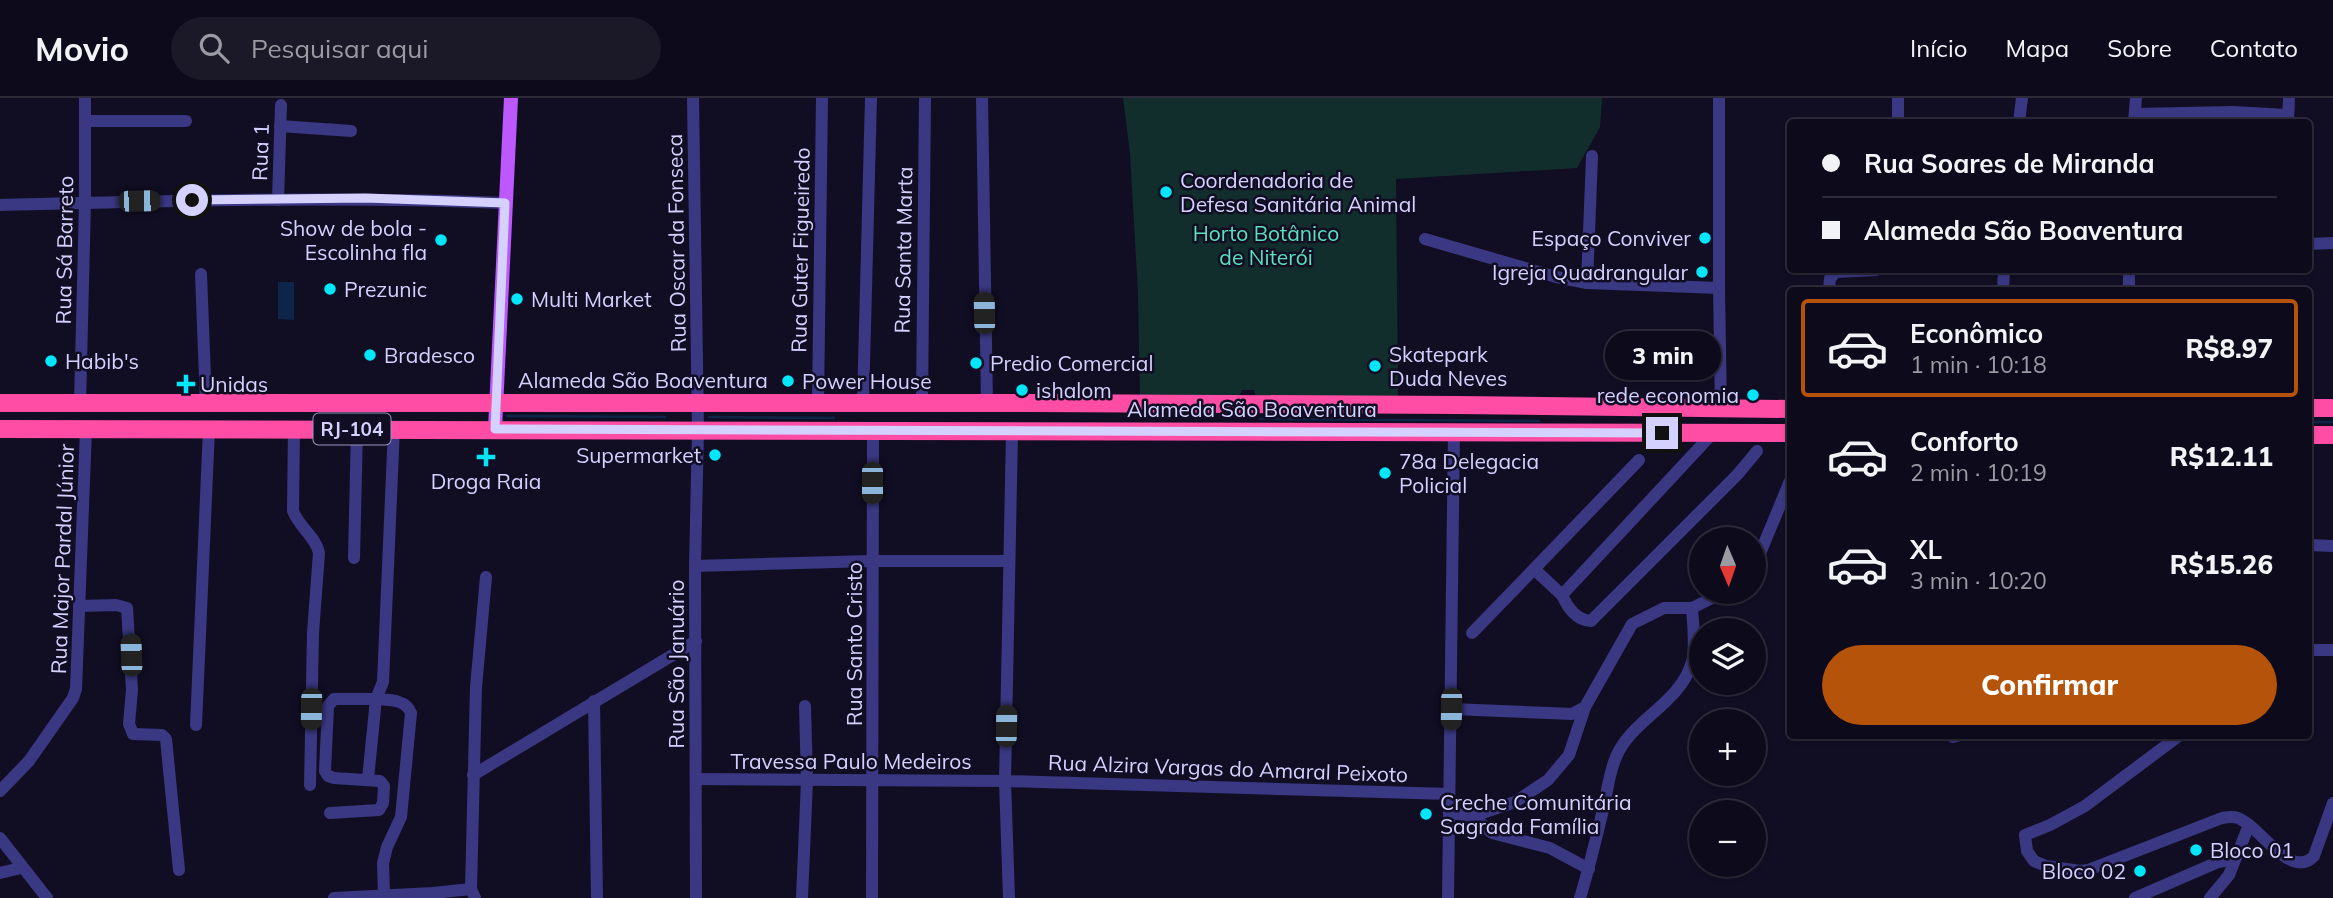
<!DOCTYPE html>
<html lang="pt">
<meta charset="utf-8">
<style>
:root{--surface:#0d0a1b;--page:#1b1828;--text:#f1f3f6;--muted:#9a9aa3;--line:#2d2b3a;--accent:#b45309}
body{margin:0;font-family:Mulish,sans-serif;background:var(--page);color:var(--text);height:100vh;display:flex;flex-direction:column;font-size:26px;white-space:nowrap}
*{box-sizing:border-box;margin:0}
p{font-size:23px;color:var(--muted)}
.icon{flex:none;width:38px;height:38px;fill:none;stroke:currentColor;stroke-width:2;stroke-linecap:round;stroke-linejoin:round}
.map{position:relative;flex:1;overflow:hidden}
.drawer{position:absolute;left:1787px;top:189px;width:525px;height:452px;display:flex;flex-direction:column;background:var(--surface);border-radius:7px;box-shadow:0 2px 5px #0004,0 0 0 2px var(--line)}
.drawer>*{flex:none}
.top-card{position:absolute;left:1787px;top:21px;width:525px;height:154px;border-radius:7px;box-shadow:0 2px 5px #0004,0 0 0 2px var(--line);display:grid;align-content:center;height:154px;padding:0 35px;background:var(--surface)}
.needle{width:46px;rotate:178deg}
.fabs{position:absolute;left:1689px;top:429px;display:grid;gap:14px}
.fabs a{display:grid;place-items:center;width:77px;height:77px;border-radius:50%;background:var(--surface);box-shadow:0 2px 5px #0004,0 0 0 2px var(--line);font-size:35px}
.end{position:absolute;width:32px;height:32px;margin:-16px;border:9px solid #d5d1ff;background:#111;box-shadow:0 0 0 4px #111}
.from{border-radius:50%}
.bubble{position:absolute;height:49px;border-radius:24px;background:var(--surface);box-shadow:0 2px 5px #0004,0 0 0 2px var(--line);font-size:23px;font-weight:800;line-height:49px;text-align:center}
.car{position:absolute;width:21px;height:42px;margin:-21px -10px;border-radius:9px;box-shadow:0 0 5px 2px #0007;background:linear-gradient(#222 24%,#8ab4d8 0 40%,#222 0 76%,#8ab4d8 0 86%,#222 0)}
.top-card b{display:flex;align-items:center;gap:24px;height:66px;font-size:26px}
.top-card b+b{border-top:2px solid var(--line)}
.top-card i{width:18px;height:18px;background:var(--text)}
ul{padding:12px 0 0;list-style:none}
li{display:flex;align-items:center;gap:21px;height:98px;margin:0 14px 10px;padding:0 21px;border:4px solid transparent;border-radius:7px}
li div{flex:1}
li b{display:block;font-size:26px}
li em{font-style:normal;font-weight:800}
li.active{border-color:var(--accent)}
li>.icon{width:63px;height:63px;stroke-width:1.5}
.button{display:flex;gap:14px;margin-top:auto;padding:14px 35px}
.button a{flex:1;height:80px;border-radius:42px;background:var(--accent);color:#fff;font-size:28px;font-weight:800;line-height:80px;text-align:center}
header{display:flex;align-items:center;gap:42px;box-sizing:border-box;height:98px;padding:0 35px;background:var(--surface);border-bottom:2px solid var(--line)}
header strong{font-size:33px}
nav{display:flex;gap:38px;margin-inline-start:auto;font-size:24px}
.search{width:490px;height:63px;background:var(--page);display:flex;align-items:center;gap:18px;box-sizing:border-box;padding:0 24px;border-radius:38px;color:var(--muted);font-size:26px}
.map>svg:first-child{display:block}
</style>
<header>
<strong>Movio</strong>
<div class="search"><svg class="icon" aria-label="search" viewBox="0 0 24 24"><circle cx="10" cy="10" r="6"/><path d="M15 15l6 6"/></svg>Pesquisar aqui</div>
<nav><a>Início</a><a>Mapa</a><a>Sobre</a><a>Contato</a></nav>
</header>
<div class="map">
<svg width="2333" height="800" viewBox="0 0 2333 800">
<rect width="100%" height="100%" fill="#110e24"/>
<path fill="#112e2c" d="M1123,0H1602L1600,29L1577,70L1396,81L1398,299L1257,301L1254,292H1242L1237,301H1140L1138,195L1130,55Z"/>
<path fill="#0c2549" d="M278,184H294V222L278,221Z"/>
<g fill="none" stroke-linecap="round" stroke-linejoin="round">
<g stroke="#0c2549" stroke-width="2.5">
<path d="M507,318L665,319"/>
<path d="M709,319L834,320"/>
<path d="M1260,321L1539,323"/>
<path d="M2308,324H2333"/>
</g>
<g stroke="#3a3883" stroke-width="12">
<path d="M693,0L698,331L695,468L696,800"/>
<path d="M982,0L987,306"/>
<path d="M1719,0V190L1721,312"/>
<path d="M2135,16L2232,14L2288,17"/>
<path d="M85,23H186"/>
<path d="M1898,24V0"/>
<path d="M2019,24L2022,0"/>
<path d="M2134,24L2136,0"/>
<path d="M2288,24L2289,0"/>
<path d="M280,28L351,33"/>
<path d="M278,102L281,7"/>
<path d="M0,107C169,103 336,98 505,105"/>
<path d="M1425,141L1556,179L1587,185L1719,190"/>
<path d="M2308,146L2333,145"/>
<path d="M201,176L206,306"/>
<path d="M1587,185L1592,58"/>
<path d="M1829,192L1830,180L1836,174L1876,172"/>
<path d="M2003,192L2004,172"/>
<path d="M2129,192V172"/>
<path d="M818,305L822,0"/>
<path d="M863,305L871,0"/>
<path d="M922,305L925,0"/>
<path d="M80,306L85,104V0"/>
<path d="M294,331L293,413C299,429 316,439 319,455L313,535L310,687"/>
<path d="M1713,335L1562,497C1568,510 1576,522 1591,523L1738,376L1757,353"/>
<path d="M2308,447L2333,448"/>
<path d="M354,460L357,331"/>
<path d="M695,468L872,463H1008"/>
<path d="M1754,470L1790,383"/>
<path d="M1562,497L1534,471L1639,362"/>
<path d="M79,508L116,507L127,510L132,592L129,626L133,636L162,637L166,641L179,772"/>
<path d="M1472,535L1534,471"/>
<path d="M2308,552H2333"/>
<path d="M594,603L597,800"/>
<path d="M1451,611L1572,616L1585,609L1632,526L1664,510H1692"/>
<path d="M196,627L209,331"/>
<path d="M2180,637L2085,708L2050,727L2025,737L2027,753L2034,763L2046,768L2080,773L2088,772L2222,720C2227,719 2233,718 2238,720C2261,729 2291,783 2314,758L2333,705"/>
<path d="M1953,639L1960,637"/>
<path d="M473,677L696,543"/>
<path d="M696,681L1005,683L1449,696"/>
<path d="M0,693L29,663L73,600L76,591L86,331"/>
<path d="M330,715L379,712L383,705L384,688L380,683L334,680L328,678L325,673L328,608L334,601H376L368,681"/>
<path d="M1449,715L1473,718L1515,704L1548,682L1569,657L1585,609"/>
<path d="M1473,718L1492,735L1550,750L1589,771"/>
<path d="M0,740L47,800"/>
<path d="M0,775L21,770"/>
<path d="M384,797L383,765L387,749L401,719L411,615C406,601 388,602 376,601L383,584L394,330"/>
<path d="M334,800L433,795L471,791"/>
<path d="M475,800L471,791L476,589L486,479"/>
<path d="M802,800L807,683L805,608"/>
<path d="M872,800L873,333"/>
<path d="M1009,800L1005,683L1012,334"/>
<path d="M1448,800L1454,334"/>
<path d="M1580,800C1589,771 1596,741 1603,712C1607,695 1609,675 1616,659C1632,621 1680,606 1692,564C1696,548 1693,527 1692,510L1724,494"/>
<path d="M2135,800L2218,764L2234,761"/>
<path d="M2210,800L2229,777L2249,727"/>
</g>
<path stroke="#bd58ff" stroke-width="14" d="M495,331L511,0"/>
<g stroke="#ff4ca5" stroke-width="18">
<path d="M0,305H1033L1457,307L1790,311"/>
<path d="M2308,310H2333"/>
<path d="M0,331L1790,335"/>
<path d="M2308,337H2333"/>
</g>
</g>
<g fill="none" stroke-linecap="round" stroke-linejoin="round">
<path stroke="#d5d1ff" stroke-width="9" d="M192,102L366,100L505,105L495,331L1662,335"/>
</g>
<g fill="#00e7fc" stroke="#110e24" stroke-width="2.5">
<circle cx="1166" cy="94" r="7"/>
<circle cx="1705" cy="140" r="7"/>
<circle cx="441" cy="142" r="7"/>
<circle cx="1702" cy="174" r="7"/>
<circle cx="330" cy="191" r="7"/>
<circle cx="517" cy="201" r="7"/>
<circle cx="370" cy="257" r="7"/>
<circle cx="51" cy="263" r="7"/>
<circle cx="976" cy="265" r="7"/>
<circle cx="1375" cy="268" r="7"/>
<circle cx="788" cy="283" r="7"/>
<path d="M182.5 275.5h7v7h7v7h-7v7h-7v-7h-7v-7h7z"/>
<circle cx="1022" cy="292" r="7"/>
<circle cx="1753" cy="297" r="7"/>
<circle cx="715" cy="357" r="7"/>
<path d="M482.5 348.5h7v7h7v7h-7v7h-7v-7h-7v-7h7z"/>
<circle cx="1385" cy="375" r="7"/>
<circle cx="1426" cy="716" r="7"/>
<circle cx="2196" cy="752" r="7"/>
<circle cx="2140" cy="773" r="7"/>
</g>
<g text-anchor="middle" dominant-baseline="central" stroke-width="5" stroke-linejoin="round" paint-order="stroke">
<rect fill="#110e24" stroke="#9a96bd" stroke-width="2" x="313.5" y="315.5" width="77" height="31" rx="5"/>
<g font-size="19" font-weight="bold" fill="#d5d1ff">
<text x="352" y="331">RJ-104</text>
</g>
<g font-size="21" fill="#d5d1ff" stroke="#110e24">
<text transform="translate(260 54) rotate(-88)">Rua 1</text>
<text transform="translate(676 145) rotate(-91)">Rua Oscar da Fonseca</text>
<text transform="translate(64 152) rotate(-89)">Rua Sá Barreto</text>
<text transform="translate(800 152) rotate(-89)">Rua Guter Figueiredo</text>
<text transform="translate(903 152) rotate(-89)">Rua Santa Marta</text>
<text x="643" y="282">Alameda São Boaventura</text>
<text x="1252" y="311">Alameda São Boaventura</text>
<text transform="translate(62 461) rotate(-88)">Rua Major Pardal Júnior</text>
<text transform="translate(854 546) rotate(-90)">Rua Santo Cristo</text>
<text transform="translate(676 566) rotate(-90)">Rua São Januário</text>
<text x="851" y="663">Travessa Paulo Medeiros</text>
<text transform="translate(1228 670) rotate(2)">Rua Alzira Vargas do Amaral Peixoto</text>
</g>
<g font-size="21" fill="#d5d1ff" stroke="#110e24" text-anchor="start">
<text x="1180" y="82">Coordenadoria de<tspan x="1180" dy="24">Defesa Sanitária Animal</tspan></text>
<text x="427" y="130" text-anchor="end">Show de bola -<tspan x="427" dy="24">Escolinha fla</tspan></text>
<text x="1691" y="140" text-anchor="end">Espaço Conviver</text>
<text x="1688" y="174" text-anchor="end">Igreja Quadrangular</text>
<text x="344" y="191">Prezunic</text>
<text x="531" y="201">Multi Market</text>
<text x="1389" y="256">Skatepark<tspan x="1389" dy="24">Duda Neves</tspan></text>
<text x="384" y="257">Bradesco</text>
<text x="65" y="263">Habib's</text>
<text x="990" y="265">Predio Comercial</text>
<text x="802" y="283">Power House</text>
<text x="200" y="286">Unidas</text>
<text x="1036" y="292">ishalom</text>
<text x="1739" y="297" text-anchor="end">rede economia</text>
<text x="701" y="357" text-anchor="end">Supermarket</text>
<text x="1399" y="363">78a Delegacia<tspan x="1399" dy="24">Policial</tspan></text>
<text x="486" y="383" text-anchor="middle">Droga Raia</text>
<text x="1440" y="704">Creche Comunitária<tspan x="1440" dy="24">Sagrada Família</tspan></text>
<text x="2210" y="752">Bloco 01</text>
<text x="2126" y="773" text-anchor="end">Bloco 02</text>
</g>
<g font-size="21" fill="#5be0bd" stroke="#110e24">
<text x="1266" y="135">Horto Botânico<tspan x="1266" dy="24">de Niterói</tspan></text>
</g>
</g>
</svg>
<div class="fabs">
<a><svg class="needle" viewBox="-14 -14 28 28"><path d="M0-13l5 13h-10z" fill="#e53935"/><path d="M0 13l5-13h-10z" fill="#9a9aa3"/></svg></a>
<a><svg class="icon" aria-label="layers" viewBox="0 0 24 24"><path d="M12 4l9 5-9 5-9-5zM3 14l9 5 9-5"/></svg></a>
<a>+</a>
<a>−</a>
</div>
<i class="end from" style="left:192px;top:102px"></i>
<i class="end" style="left:1662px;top:335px"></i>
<div class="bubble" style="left:1605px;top:233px;width:116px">3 min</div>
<i class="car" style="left:139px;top:103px;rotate:89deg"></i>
<i class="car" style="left:984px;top:215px;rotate:359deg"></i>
<i class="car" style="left:872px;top:385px;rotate:180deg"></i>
<i class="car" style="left:131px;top:557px;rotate:358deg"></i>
<i class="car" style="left:311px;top:611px;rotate:181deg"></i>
<i class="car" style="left:1451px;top:611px;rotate:181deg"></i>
<i class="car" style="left:1006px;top:628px;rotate:1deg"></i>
<div class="top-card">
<b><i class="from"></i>Rua Soares de Miranda</b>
<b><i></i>Alameda São Boaventura</b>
</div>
<section class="drawer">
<ul>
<li class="active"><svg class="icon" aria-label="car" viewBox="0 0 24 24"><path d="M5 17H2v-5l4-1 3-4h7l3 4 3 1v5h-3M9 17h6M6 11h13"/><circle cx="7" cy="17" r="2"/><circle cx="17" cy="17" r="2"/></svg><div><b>Econômico</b><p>1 min · 10:18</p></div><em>R$8.97</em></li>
<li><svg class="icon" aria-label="car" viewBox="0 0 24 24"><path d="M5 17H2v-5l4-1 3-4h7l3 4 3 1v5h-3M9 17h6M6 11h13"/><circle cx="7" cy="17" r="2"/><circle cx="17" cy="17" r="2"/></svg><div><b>Conforto</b><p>2 min · 10:19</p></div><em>R$12.11</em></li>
<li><svg class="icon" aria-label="car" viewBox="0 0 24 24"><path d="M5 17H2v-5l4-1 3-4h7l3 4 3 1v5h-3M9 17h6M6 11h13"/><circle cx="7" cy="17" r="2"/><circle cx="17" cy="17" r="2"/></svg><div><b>XL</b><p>3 min · 10:20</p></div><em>R$15.26</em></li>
</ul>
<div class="button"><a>Confirmar</a></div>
</section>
</div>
